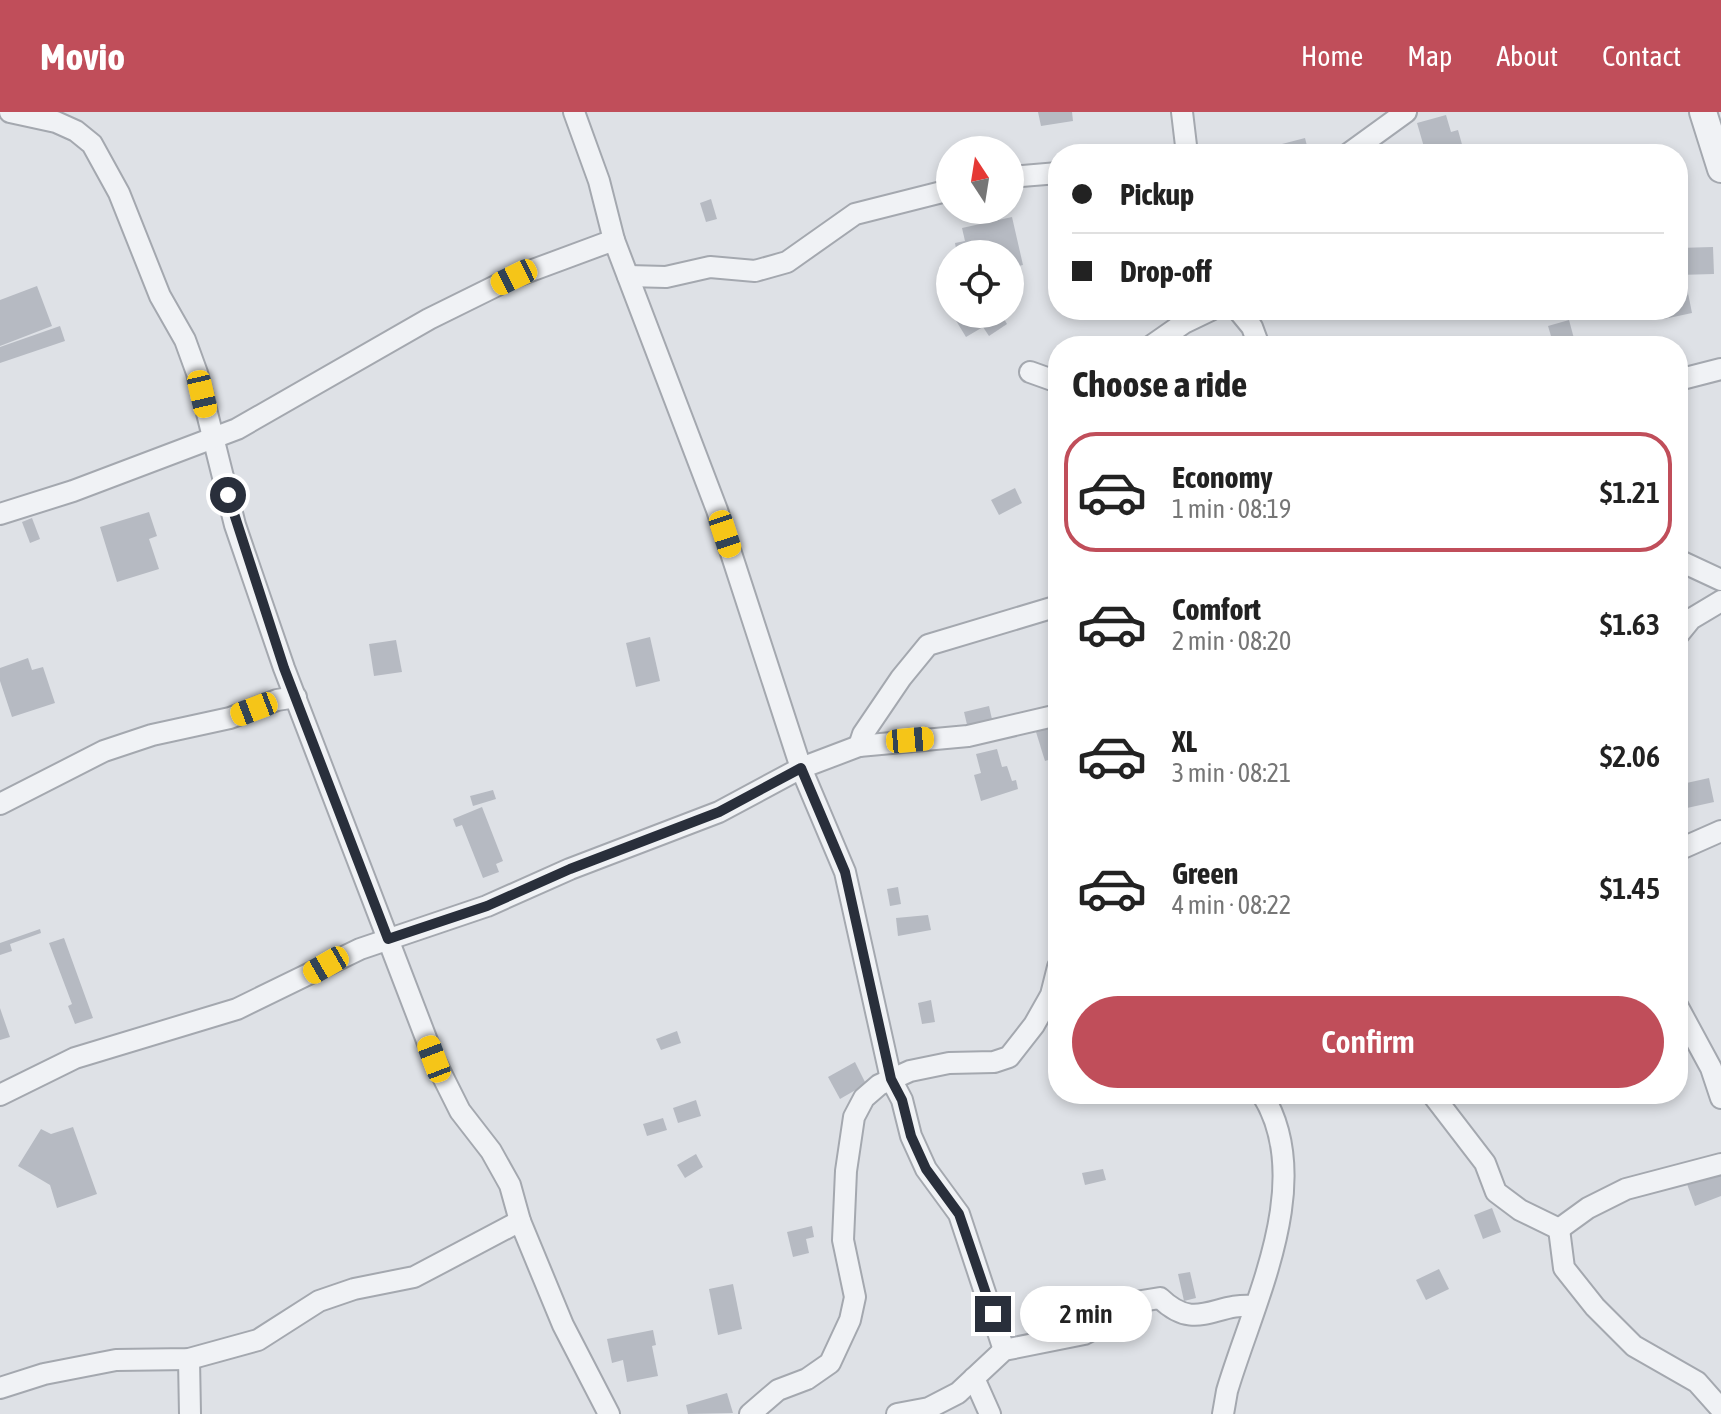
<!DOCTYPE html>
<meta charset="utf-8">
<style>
:root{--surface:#fff;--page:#f6f6f6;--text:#222;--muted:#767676;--line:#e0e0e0;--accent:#c04e5a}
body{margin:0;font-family:"Asap Condensed",sans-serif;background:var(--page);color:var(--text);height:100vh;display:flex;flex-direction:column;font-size:30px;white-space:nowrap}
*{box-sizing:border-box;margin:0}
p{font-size:26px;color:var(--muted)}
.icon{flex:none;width:44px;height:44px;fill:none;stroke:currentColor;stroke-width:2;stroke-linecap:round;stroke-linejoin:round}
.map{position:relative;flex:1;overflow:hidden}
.sheet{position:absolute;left:1048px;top:224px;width:640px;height:768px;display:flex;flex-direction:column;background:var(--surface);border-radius:32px;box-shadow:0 4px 12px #0003}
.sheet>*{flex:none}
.banner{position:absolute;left:1048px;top:32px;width:640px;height:176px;border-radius:32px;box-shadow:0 4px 12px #0003;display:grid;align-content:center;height:176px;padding:0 24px;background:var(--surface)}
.needle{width:52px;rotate:348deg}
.fabs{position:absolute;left:936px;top:24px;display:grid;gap:16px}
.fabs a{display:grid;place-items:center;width:88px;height:88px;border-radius:50%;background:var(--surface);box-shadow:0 4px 12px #0003;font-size:40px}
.end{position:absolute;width:36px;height:36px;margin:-18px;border:10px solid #292f3b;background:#fff;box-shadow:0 0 0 4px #fff}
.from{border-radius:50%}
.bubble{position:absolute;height:56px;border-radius:28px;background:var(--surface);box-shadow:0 4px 12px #0003;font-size:26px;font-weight:600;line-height:56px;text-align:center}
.car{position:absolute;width:24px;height:48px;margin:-24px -12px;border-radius:10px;box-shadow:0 0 6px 2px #0007;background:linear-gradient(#f5c518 24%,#345 0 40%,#f5c518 0 76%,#345 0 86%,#f5c518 0)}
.banner b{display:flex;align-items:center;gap:28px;height:76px;font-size:30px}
.banner b+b{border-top:2px solid var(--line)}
.banner i{width:20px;height:20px;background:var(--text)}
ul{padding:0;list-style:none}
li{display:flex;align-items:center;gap:24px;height:120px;margin:0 16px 12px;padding:0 8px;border:4px solid transparent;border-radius:32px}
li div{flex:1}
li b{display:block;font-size:30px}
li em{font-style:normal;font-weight:600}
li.on{border-color:var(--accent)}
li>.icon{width:72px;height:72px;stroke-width:1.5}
h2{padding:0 24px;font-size:36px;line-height:96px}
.primary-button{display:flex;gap:16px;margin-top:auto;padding:16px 24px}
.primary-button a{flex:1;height:92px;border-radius:48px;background:var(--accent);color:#fff;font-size:32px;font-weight:600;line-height:92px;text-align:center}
header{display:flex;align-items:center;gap:48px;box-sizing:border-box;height:112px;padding:0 40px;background:var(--accent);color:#fff}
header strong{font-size:38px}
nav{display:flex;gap:44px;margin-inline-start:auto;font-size:28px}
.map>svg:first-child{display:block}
</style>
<header>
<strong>Movio</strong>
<nav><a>Home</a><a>Map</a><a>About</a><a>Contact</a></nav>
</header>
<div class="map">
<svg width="1721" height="1302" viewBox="0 0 1721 1302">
<rect width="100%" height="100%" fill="#dee1e6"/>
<g fill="#b6bac2">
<path d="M1038,0H1072L1073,9L1041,14Z"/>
<path d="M1446,3L1451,20L1458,18L1463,36L1442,42H1426L1417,11Z"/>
<path d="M1305,26L1309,42H1285L1282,32Z"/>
<path d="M711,87L717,107L706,110L700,91Z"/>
<path d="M1012,105L1023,153L1010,156V142H957L955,131L965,129L962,116Z"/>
<path d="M1713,135L1714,162L1678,163V136Z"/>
<path d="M1686,171L1692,201L1664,207L1662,198H1678V173Z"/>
<path d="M37,174L52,214L0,234V188Z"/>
<path d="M952,202H1001L1007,212L989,224L983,215L966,225Z"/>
<path d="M1569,208L1576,234H1554L1548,214Z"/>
<path d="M60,214L65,229L0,251V235Z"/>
<path d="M1015,376L1022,391L999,403L991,388Z"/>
<path d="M149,400L157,424L149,427L159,457L117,470L100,415Z"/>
<path d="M32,406L40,427L30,431L22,410Z"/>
<path d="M650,525L660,569L636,575L626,531Z"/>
<path d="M396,528L402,560L374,564L369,532Z"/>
<path d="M28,546L32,558L43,555L55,591L12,605L0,569V556Z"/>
<path d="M989,594L994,616L969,621L964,600Z"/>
<path d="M1058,613V645L1045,649L1036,620Z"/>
<path d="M997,637L1002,655L1007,654L1012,669L1016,668L1018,677L981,689L974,663L981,661L976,642Z"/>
<path d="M1709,666L1714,690L1687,696L1682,672Z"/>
<path d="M493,678L496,687L473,694L470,684Z"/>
<path d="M482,695L503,749L496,752L499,760L483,766L462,713L456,715L453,707Z"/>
<path d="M898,775L901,792L890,794L887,777Z"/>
<path d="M928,803L931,818L898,824L896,806Z"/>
<path d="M40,817L41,821L10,832L12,839L0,843V831Z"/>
<path d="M64,826L93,906L75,912L68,894L72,892L49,831Z"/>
<path d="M931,888L935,910L922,912L918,891Z"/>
<path d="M0,896L10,925L0,928Z"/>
<path d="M677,919L681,931L661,938L656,927Z"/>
<path d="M855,950L866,972L840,987L828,965Z"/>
<path d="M696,988L701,1004L678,1011L673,996Z"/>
<path d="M663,1006L667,1018L647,1024L643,1012Z"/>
<path d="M73,1015L97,1082L57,1096L50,1073L18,1054L41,1017L51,1022Z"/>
<path d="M696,1042L703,1055L685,1066L677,1053Z"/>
<path d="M1103,1057L1106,1068L1085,1073L1082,1061Z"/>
<path d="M1721,1060V1084L1695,1094L1687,1072Z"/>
<path d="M1492,1096L1501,1120L1483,1127L1474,1103Z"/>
<path d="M812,1114L814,1125L806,1127L809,1141L793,1145L787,1120Z"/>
<path d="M1439,1157L1449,1177L1426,1188L1416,1168Z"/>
<path d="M1190,1160L1196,1186L1184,1189L1178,1162Z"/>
<path d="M733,1172L742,1217L718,1223L709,1177Z"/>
<path d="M653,1218L656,1233L652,1234L658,1264L627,1270L623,1248L612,1251L607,1227Z"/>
<path d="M727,1281L733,1301L688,1302L686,1293Z"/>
</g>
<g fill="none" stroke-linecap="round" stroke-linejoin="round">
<defs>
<g id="minor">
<path d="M10,0L56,10L76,19L92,32L119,81L160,184L185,228L197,261L235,413L284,556L434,947L460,999L491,1039L510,1073L520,1109L563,1213L609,1302"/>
<path d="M1182,0L1187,42"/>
<path d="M1348,42L1406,0"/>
<path d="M1010,65L1058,61"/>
<path d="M628,164L666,165L710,155L755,159L787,150L855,102L950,78"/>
<path d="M1238,198L1252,215L1259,234"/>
<path d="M1151,234L1184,211L1211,198"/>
<path d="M1030,260L1058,270"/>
<path d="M1678,268L1721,257"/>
<path d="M0,402L73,379L237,317L429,207L514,165L614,128"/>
<path d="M1678,448L1721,468"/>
<path d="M1678,523L1691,507L1721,489"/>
<path d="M859,634L863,622L901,566L928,533L1058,494"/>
<path d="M0,692L104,639L152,623L230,606L277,588L296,585"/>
<path d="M1678,738L1721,719"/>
<path d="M1678,895L1711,956L1721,986"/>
<path d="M1432,982L1485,1051L1496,1080L1520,1098L1559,1117"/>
<path d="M0,983L75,946L237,897L360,837L487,794L570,757L719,700L801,656L717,398L614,128L599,69L574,0"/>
<path d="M1559,1117L1564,1156L1595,1195L1634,1234L1697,1270L1721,1297"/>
<path d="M1559,1117L1588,1096L1626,1077L1721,1052"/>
<path d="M1004,1238L959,1102L926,1057L911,1024L902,988L891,967L845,760L801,656L859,634L968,624L1058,603"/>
<path d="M189,1247L190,1302"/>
<path d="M974,1266L990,1302"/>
<path d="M0,1276L44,1262L116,1248L189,1247L258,1228L319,1189L354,1177L414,1165L520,1109"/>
<path d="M750,1302L778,1278L807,1267L830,1251L850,1208L855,1185L843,1128L846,1059L854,1005L864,986L879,973L910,959L949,951L994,950L1009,945L1034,913L1051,883L1058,855"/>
<path d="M897,1302L929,1296L958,1281L1004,1238L1084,1222L1111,1208L1123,1192L1160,1186C1196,1221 1215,1190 1254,1194"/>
<path d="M1223,1302L1227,1279C1253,1191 1317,1069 1262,982"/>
</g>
<path id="tertiary" d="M1703,0L1721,57"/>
</defs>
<use href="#minor" stroke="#a4a8af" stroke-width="24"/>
<use href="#tertiary" stroke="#a4a8af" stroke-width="30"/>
<use href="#minor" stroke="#f0f2f5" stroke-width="20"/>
<use href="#tertiary" stroke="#f0f2f5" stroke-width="26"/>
</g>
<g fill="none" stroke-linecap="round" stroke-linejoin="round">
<path stroke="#292f3b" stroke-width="10" d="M228,383L284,556L388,827L487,794L570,757L719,700L801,656L845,760L891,967L902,988L911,1024L926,1057L959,1102L993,1202"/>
</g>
</svg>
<div class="fabs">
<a><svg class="needle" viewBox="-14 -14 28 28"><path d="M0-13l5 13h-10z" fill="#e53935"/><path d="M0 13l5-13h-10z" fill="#767676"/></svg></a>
<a><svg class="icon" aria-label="locate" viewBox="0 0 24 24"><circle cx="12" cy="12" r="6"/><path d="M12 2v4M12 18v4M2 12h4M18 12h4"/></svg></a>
</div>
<i class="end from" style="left:228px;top:383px"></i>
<i class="end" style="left:993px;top:1202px"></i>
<div class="bubble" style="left:1020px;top:1174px;width:132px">2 min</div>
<i class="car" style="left:514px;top:165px;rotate:244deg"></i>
<i class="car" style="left:202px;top:282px;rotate:167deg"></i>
<i class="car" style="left:725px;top:422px;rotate:162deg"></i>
<i class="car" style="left:254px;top:597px;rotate:249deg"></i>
<i class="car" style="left:910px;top:628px;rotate:85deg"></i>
<i class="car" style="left:326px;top:853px;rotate:240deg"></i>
<i class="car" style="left:434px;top:947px;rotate:339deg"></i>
<div class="banner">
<b><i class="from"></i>Pickup</b>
<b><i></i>Drop-off</b>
</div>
<section class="sheet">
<h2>Choose a ride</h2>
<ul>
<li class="on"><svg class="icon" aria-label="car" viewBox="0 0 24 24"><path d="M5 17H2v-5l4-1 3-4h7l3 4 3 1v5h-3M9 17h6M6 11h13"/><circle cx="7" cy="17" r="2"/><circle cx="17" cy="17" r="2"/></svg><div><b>Economy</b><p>1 min · 08:19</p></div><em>$1.21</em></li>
<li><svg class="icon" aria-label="car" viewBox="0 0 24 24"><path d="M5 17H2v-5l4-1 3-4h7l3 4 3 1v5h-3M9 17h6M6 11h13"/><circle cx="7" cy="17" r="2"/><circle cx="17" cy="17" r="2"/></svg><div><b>Comfort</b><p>2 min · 08:20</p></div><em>$1.63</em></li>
<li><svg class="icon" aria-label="car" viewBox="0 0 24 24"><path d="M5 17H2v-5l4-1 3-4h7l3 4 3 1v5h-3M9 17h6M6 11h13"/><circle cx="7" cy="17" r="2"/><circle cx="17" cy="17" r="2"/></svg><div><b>XL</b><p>3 min · 08:21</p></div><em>$2.06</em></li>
<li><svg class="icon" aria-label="car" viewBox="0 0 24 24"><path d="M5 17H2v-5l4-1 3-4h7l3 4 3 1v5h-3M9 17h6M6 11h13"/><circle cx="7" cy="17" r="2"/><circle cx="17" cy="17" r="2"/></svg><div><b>Green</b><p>4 min · 08:22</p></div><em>$1.45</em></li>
</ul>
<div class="primary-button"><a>Confirm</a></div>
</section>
</div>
